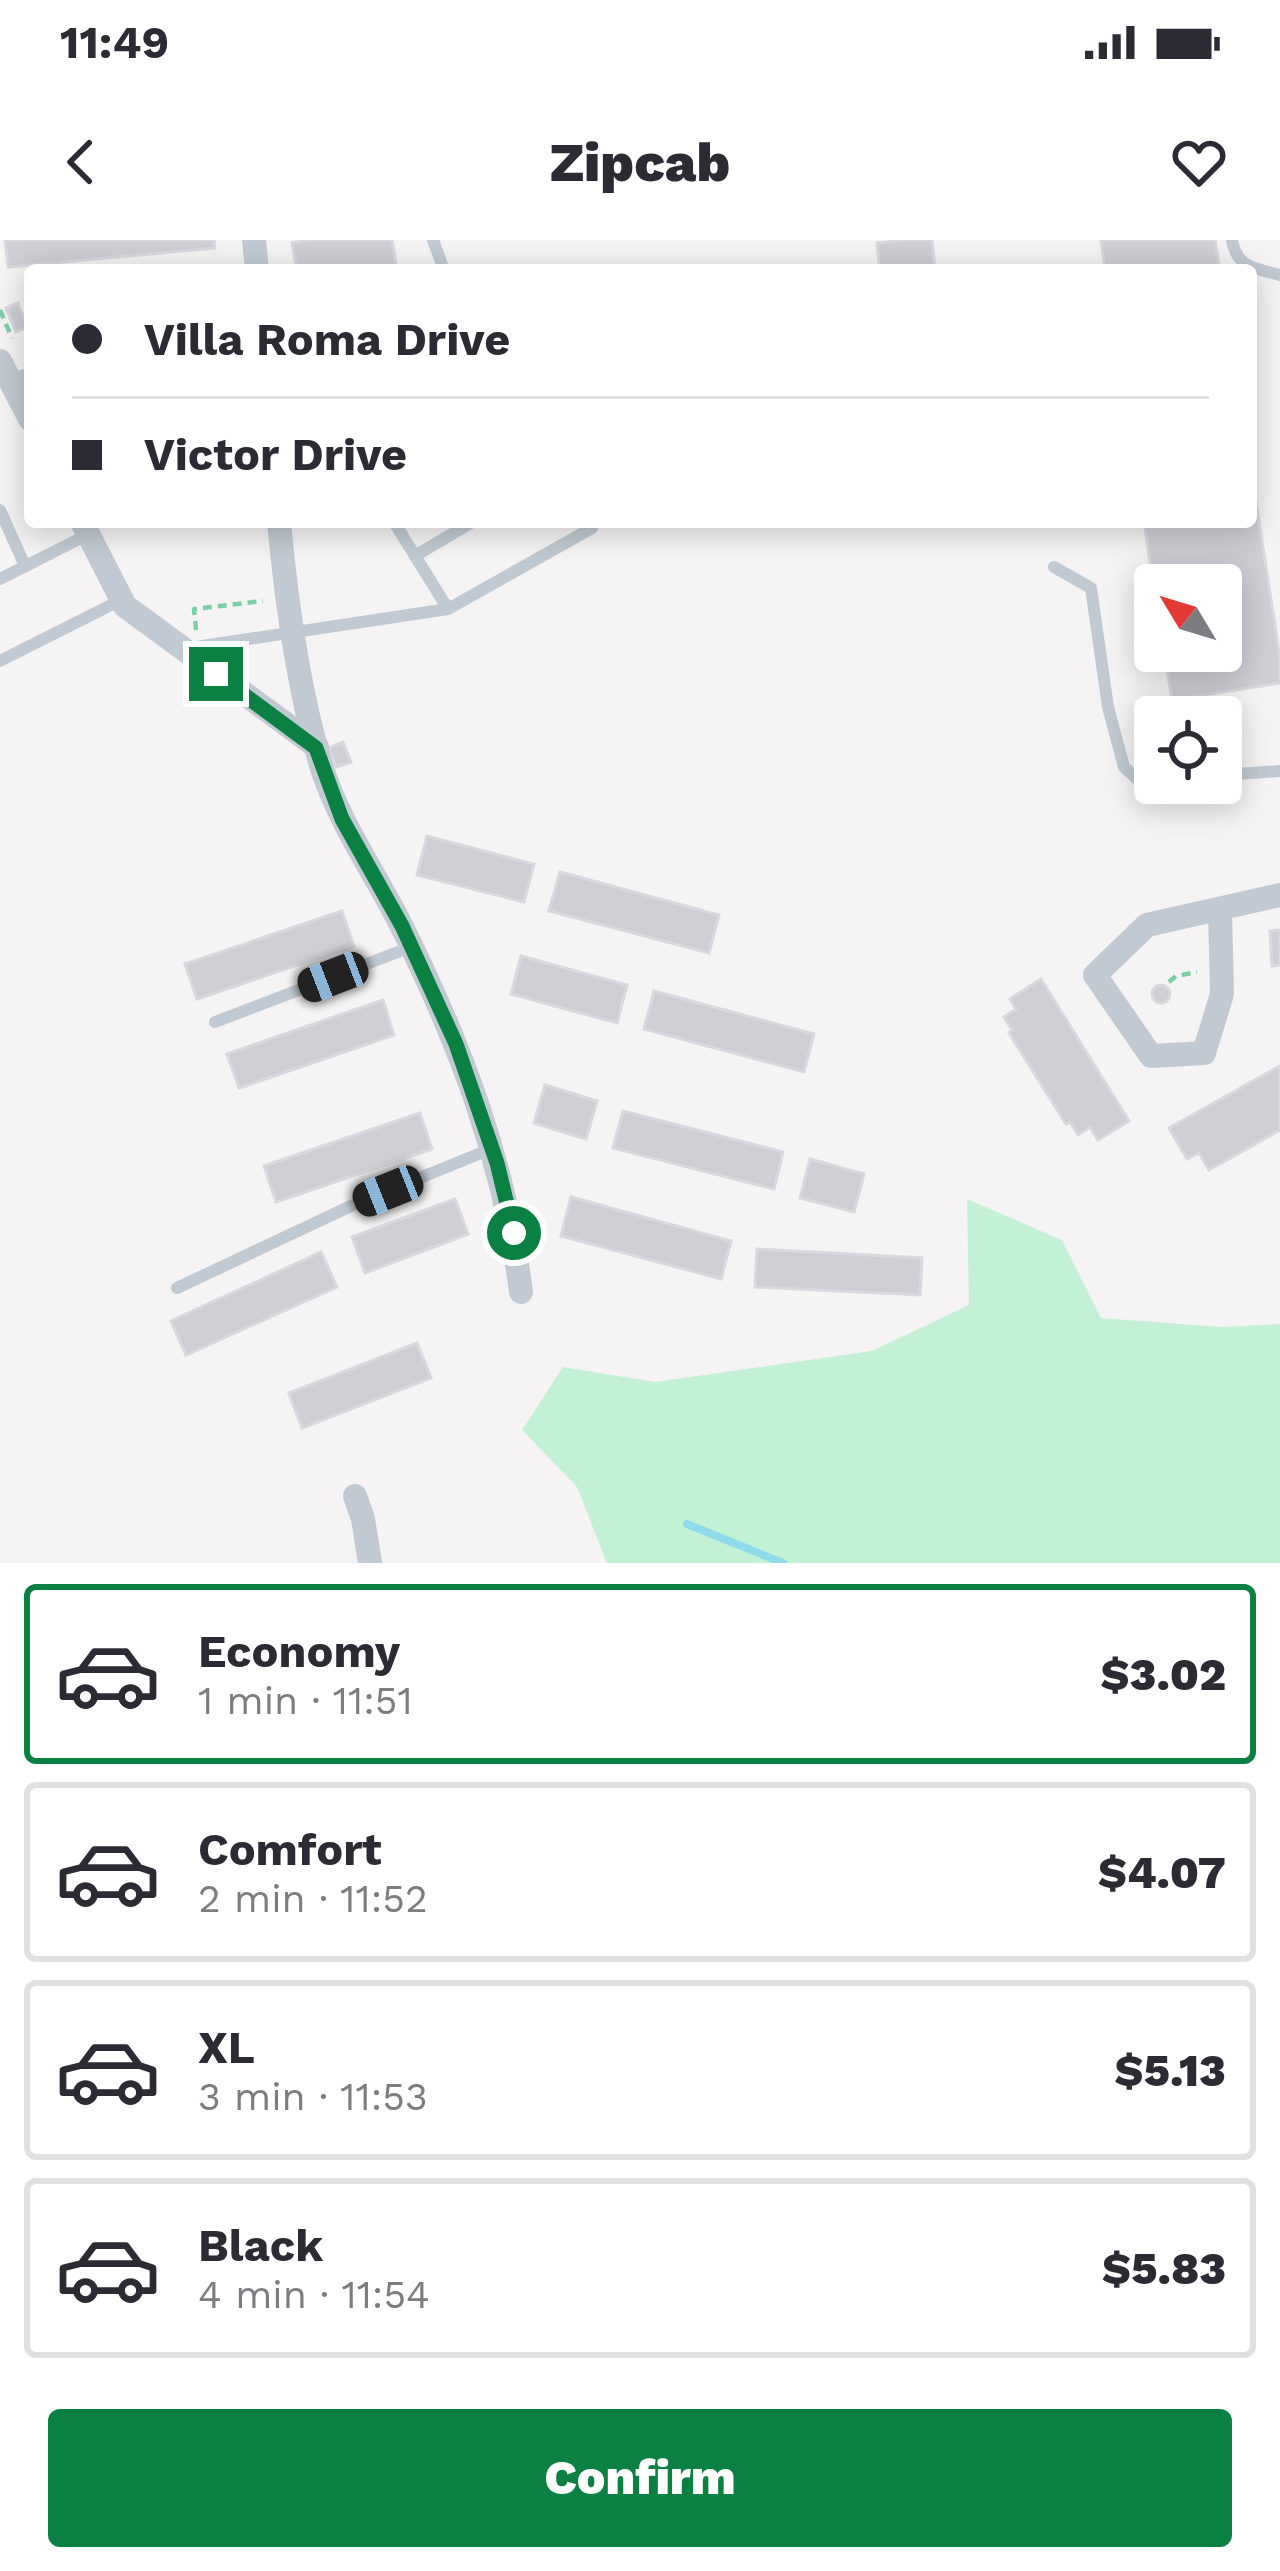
<!DOCTYPE html>
<meta charset="utf-8">
<style>
:root{--surface:#fff;--page:#f2f2f3;--text:#2b2b33;--muted:#7c7c81;--line:#e1e1e2;--accent:#0b8043}
body{margin:0;font-family:"Work Sans",sans-serif;background:var(--page);color:var(--text);height:100vh;display:flex;flex-direction:column;font-size:45px;white-space:nowrap}
*{box-sizing:border-box;margin:0}
p{font-size:39px;color:var(--muted)}
.icon{flex:none;width:66px;height:66px;fill:none;stroke:currentColor;stroke-width:2;stroke-linecap:round;stroke-linejoin:round}
.map{position:relative;height:1323px;overflow:hidden}
.sheet{display:flex;flex-direction:column;background:var(--surface);flex:1}
.sheet>*{flex:none}
.top-card{position:absolute;left:24px;top:24px;width:1233px;height:264px;border-radius:12px;box-shadow:0 6px 30px #0003;display:grid;align-content:center;height:264px;padding:0 48px;background:var(--surface)}
.needle{width:78px;rotate:308deg}
.buttons{position:absolute;left:1134px;top:324px;display:grid;gap:24px}
.buttons a{display:grid;place-items:center;width:108px;height:108px;border-radius:12px;background:var(--surface);box-shadow:0 6px 30px #0003;font-size:60px}
.end{position:absolute;width:54px;height:54px;margin:-27px;border:15px solid #0b8043;background:#fff;box-shadow:0 0 0 6px #fff}
.from{border-radius:50%}
.car{position:absolute;width:36px;height:72px;margin:-36px -18px;border-radius:15px;box-shadow:0 0 9px 3px #0007;background:linear-gradient(#222 24%,#8ab4d8 0 40%,#222 0 76%,#8ab4d8 0 86%,#222 0)}
.top-card b{display:flex;align-items:center;gap:42px;height:114px;font-size:45px}
.top-card b+b{border-top:3px solid var(--line)}
.top-card i{width:30px;height:30px;background:var(--text)}
ul{padding:21px 0 0;list-style:none}
li{display:flex;align-items:center;gap:36px;height:180px;margin:0 24px 18px;padding:0 24px;border:6px solid var(--line);border-radius:12px}
li div{flex:1}
li b{display:block;font-size:45px}
li em{font-style:normal;font-weight:800}
li.selected{border-color:var(--accent)}
li>.icon{width:108px;height:108px;stroke-width:1.5}
.button{display:flex;gap:24px;margin-top:auto;padding:24px 48px}
.button a{flex:1;height:138px;border-radius:12px;background:var(--accent);color:#fff;font-size:48px;font-weight:800;line-height:138px;text-align:center}
.status{display:flex;justify-content:space-between;align-items:center;height:84px;padding:0 60px;background:var(--surface);direction:ltr}
.status svg{height:33px;fill:currentColor}
header{display:flex;justify-content:space-between;align-items:center;height:156px;padding:0 48px;background:var(--surface);font-size:54px;font-weight:800}
.map>svg:first-child{display:block}
</style>
<div class="status"><b>11:49</b><svg viewBox="0 0 49 12"><path d="M0 12V9h3v3zM5 12V6h3v6zM10 12V3h3v9zM15 12V0h3v12zM26 1h20v11H26zM47 4h2v5h-2z"/></svg></div>
<header><svg class="icon" aria-label="back" viewBox="0 0 24 24"><path d="M15 5l-7 7 7 7"/></svg>Zipcab<svg class="icon" aria-label="heart" viewBox="0 0 24 24"><path d="M12 20l-8-8c-3-5 5-10 8-4 3-6 11-1 8 4z"/></svg></header>
<div class="map">
<svg width="1280" height="1323" viewBox="0 0 1280 1323">
<rect width="100%" height="100%" fill="#f5f3f3"/>
<path fill="#c3f1d5" d="M967,959L1062,1000L1101,1078L1221,1087L1280,1084V1323H607L577,1247L522,1190L563,1127L655,1142L872,1111L969,1065Z"/>
<g fill="none" stroke-linecap="round" stroke-linejoin="round">
<path stroke="#90daee" stroke-width="8" d="M687,1284L783,1323"/>
</g>
<g fill="#cdcfd5" stroke="#d7d9de" stroke-width="3">
<path d="M5,0H214L215,8L8,27Z"/>
<path d="M310,0H392L397,30H297L292,3Z"/>
<path d="M904,0H932L935,30H880L877,3Z"/>
<path d="M1101,0H1215L1220,30H1105Z"/>
<path d="M18,63L27,87L16,92L6,68Z"/>
<path d="M1251,230L1280,418V443L1172,460L1164,411H1221V345H1155V353L1144,282H1251Z"/>
<path d="M343,502L351,522L336,527L329,508Z"/>
<path d="M427,596L534,624L524,662L417,635Z"/>
<path d="M560,632L719,675L709,713L549,671Z"/>
<path d="M342,671L354,706L197,759L185,724Z"/>
<path d="M1280,690V725L1272,726L1270,691Z"/>
<path d="M521,716L627,745L617,783L511,754Z"/>
<path d="M1041,739L1129,881L1098,900L1090,887L1078,895L1070,882L1066,884L1009,793L1012,790L1004,777L1016,769L1010,759Z"/>
<circle cx="1161" cy="754" r="9"/>
<path d="M654,751L814,794L804,832L644,789Z"/>
<path d="M383,760L394,795L239,848L227,814Z"/>
<path d="M1280,826V890L1209,930L1199,913L1187,919L1169,888Z"/>
<path d="M545,845L597,861L586,899L534,883Z"/>
<path d="M623,871L783,912L774,949L613,908Z"/>
<path d="M420,873L432,909L276,962L264,926Z"/>
<path d="M810,919L864,934L854,972L800,958Z"/>
<path d="M571,957L731,1001L721,1039L561,996Z"/>
<path d="M455,959L468,994L365,1033L352,997Z"/>
<path d="M757,1009L922,1018L920,1055L755,1047Z"/>
<path d="M321,1012L337,1047L186,1115L171,1081Z"/>
<path d="M417,1103L431,1138L302,1188L289,1153Z"/>
</g>
<g fill="none" stroke-linecap="round" stroke-linejoin="round">
<g stroke="#7ad0a6" stroke-width="4.5" stroke-dasharray="9 6" stroke-linecap="butt">
<path d="M0,70L12,98"/>
<path d="M196,390L194,369L263,361"/>
<path d="M1169,742L1176,736L1197,732"/>
</g>
<g stroke="#c1cad2" stroke-width="12">
<path d="M433,0L444,30"/>
<path d="M1232,0C1237,29 1256,28 1280,35"/>
<path d="M10,140L30,133"/>
<path d="M0,270L25,326"/>
<path d="M394,282L448,369"/>
<path d="M415,316L472,282"/>
<path d="M1054,327L1091,348L1108,467L1124,527L1137,539L1155,538"/>
<path d="M0,339L87,295"/>
<path d="M189,408L448,369L592,288L588,282"/>
<path d="M0,421L121,360"/>
<path d="M1221,535L1280,531"/>
<path d="M215,782L411,707"/>
<path d="M177,1048L353,965L491,909"/>
</g>
<g stroke="#c1cad2" stroke-width="24">
<path d="M254,0L257,30"/>
<path d="M0,121L30,179"/>
<path d="M82,282L125,366L317,507"/>
<path d="M279,282C286,358 299,452 321,525C339,584 376,634 403,689C462,808 504,920 521,1052"/>
<path d="M1220,669L1222,754L1204,813L1151,816L1095,735L1147,685L1280,655"/>
<path d="M355,1256L363,1279L370,1323"/>
</g>
</g>
<g fill="none" stroke-linecap="round" stroke-linejoin="round">
<path stroke="#0b8043" stroke-width="15" d="M216,434L316,508L342,579L402,686L456,804L497,923L514,993"/>
</g>
</svg>
<div class="buttons">
<a><svg class="needle" viewBox="-14 -14 28 28"><path d="M0-13l5 13h-10z" fill="#e53935"/><path d="M0 13l5-13h-10z" fill="#7c7c81"/></svg></a>
<a><svg class="icon" aria-label="locate" viewBox="0 0 24 24"><circle cx="12" cy="12" r="6"/><path d="M12 2v4M12 18v4M2 12h4M18 12h4"/></svg></a>
</div>
<i class="end from" style="left:514px;top:993px"></i>
<i class="end" style="left:216px;top:434px"></i>
<i class="car" style="left:333px;top:737px;rotate:249deg"></i>
<i class="car" style="left:388px;top:951px;rotate:248deg"></i>
<div class="top-card">
<b><i class="from"></i>Villa Roma Drive</b>
<b><i></i>Victor Drive</b>
</div>
</div>
<section class="sheet">
<ul>
<li class="selected"><svg class="icon" aria-label="car" viewBox="0 0 24 24"><path d="M5 17H2v-5l4-1 3-4h7l3 4 3 1v5h-3M9 17h6M6 11h13"/><circle cx="7" cy="17" r="2"/><circle cx="17" cy="17" r="2"/></svg><div><b>Economy</b><p>1 min · 11:51</p></div><em>$3.02</em></li>
<li><svg class="icon" aria-label="car" viewBox="0 0 24 24"><path d="M5 17H2v-5l4-1 3-4h7l3 4 3 1v5h-3M9 17h6M6 11h13"/><circle cx="7" cy="17" r="2"/><circle cx="17" cy="17" r="2"/></svg><div><b>Comfort</b><p>2 min · 11:52</p></div><em>$4.07</em></li>
<li><svg class="icon" aria-label="car" viewBox="0 0 24 24"><path d="M5 17H2v-5l4-1 3-4h7l3 4 3 1v5h-3M9 17h6M6 11h13"/><circle cx="7" cy="17" r="2"/><circle cx="17" cy="17" r="2"/></svg><div><b>XL</b><p>3 min · 11:53</p></div><em>$5.13</em></li>
<li><svg class="icon" aria-label="car" viewBox="0 0 24 24"><path d="M5 17H2v-5l4-1 3-4h7l3 4 3 1v5h-3M9 17h6M6 11h13"/><circle cx="7" cy="17" r="2"/><circle cx="17" cy="17" r="2"/></svg><div><b>Black</b><p>4 min · 11:54</p></div><em>$5.83</em></li>
</ul>
<div class="button"><a>Confirm</a></div>
</section>
